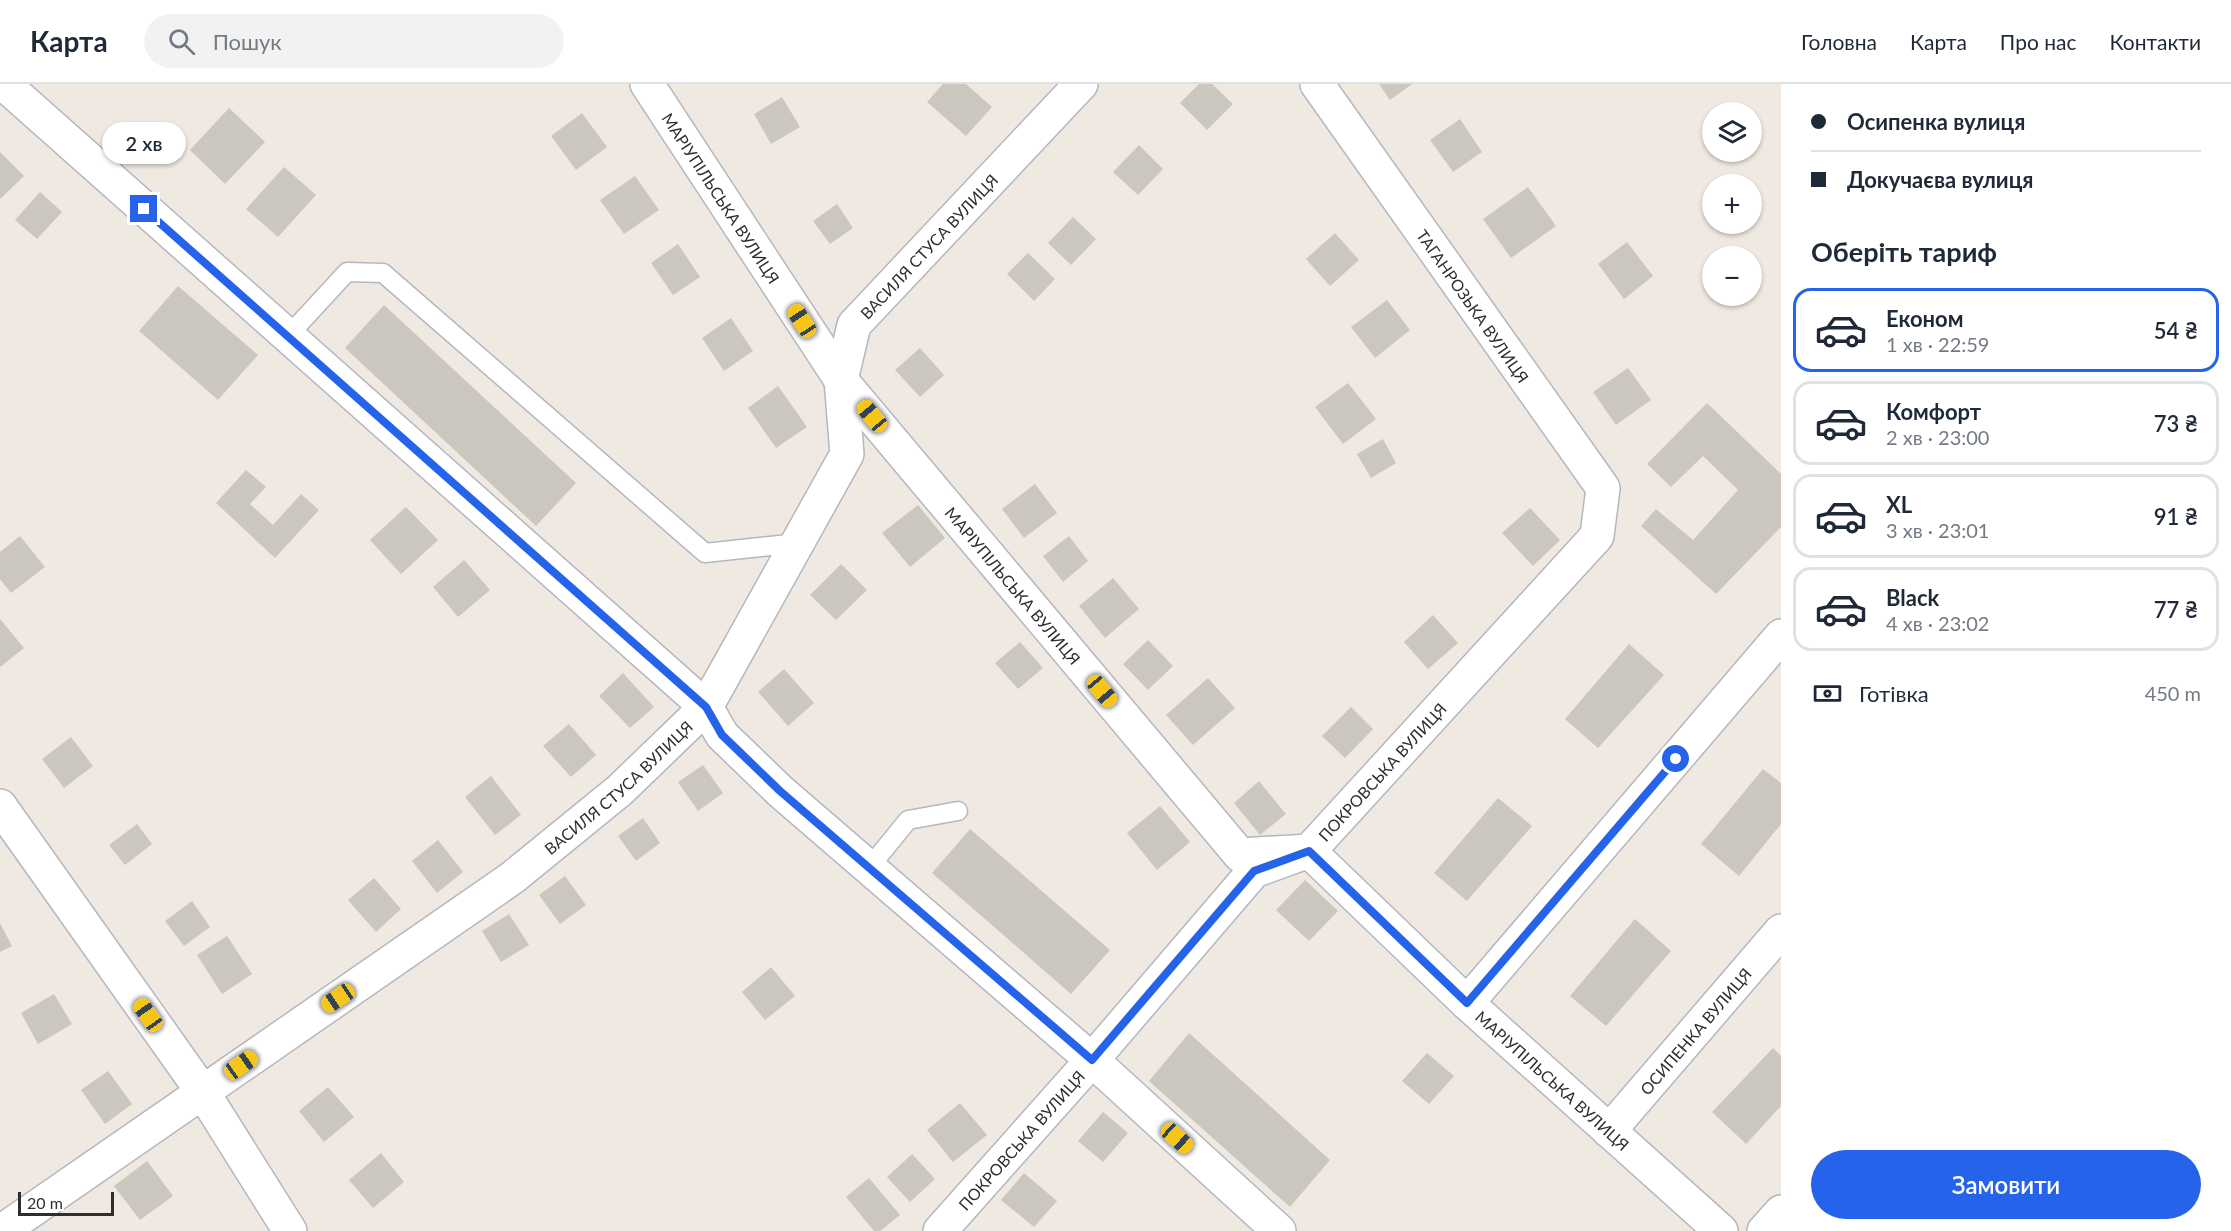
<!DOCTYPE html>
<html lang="uk">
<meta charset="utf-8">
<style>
:root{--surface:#fff;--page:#f2f2f3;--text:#1f2937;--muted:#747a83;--line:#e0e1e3;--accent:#2563eb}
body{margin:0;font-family:Lato,sans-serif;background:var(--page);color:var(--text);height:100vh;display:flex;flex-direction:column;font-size:22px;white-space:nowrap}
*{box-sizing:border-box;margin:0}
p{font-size:20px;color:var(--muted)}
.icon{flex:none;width:33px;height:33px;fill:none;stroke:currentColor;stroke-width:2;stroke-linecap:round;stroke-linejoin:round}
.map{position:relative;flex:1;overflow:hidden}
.sheet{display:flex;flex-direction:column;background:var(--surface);width:450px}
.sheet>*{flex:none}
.hud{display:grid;align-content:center;height:132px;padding:0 30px;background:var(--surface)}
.fabs{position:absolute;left:1702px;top:18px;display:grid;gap:12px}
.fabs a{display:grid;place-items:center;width:60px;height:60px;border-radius:50%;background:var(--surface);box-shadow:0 2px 4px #0004;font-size:30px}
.scale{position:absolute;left:18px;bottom:15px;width:96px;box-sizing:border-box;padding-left:6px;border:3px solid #2e2e2e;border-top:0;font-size:16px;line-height:21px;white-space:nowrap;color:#2e2e2e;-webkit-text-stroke:4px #fff;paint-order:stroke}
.end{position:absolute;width:27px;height:27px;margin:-14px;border:8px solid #2563eb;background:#fff;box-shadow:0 0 0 3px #fff}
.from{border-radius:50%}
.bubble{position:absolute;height:42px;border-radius:21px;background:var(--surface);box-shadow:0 2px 4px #0004;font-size:20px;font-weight:600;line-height:42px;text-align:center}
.car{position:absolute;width:18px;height:36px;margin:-18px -9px;border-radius:8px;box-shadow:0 0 4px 2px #0007;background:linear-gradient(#f5c518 24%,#345 0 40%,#f5c518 0 76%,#345 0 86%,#f5c518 0)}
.hud b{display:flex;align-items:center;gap:21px;height:57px;font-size:22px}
.hud b+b{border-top:2px solid var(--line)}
.hud i{width:15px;height:15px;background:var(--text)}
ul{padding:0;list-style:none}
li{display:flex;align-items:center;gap:18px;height:84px;margin:0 12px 9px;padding:0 18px;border:3px solid var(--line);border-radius:18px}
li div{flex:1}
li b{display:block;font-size:22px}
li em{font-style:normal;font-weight:600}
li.selected{border-color:var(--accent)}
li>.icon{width:54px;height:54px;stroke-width:1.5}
h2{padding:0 30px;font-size:27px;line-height:72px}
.pay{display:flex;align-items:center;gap:15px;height:66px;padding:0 30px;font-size:22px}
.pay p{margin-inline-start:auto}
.primary-button{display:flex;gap:12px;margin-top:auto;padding:12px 30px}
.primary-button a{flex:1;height:69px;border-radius:36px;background:var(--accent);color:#fff;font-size:24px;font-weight:600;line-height:69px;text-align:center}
header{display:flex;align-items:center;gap:36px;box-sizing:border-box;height:84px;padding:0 30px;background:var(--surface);border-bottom:2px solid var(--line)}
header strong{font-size:28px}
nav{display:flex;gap:33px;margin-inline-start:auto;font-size:21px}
.search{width:420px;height:54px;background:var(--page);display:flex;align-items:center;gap:15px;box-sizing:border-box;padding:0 21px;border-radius:33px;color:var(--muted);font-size:22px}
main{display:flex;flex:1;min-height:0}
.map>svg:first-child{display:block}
</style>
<header>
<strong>Карта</strong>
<div class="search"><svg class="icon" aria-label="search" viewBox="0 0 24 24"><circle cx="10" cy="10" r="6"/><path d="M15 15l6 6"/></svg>Пошук</div>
<nav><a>Головна</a><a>Карта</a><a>Про нас</a><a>Контакти</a></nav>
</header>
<main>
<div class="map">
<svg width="1781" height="1147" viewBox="0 0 1781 1147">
<rect width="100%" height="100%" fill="#efe9e1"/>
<g fill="#cbc7bf">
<path d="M943,0H966L992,23L966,52L927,18Z"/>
<path d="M1199,0H1212L1233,20L1207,46L1180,19Z"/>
<path d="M1379,0H1412L1390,16Z"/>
<path d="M782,13L800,43L771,60L754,30Z"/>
<path d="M229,24L265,58L225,100L190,66Z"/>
<path d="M582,29L607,63L576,86L551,52Z"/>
<path d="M1460,35L1482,68L1453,88L1430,56Z"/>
<path d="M1139,61L1163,85L1138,111L1113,88Z"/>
<path d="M0,68L24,92L0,115Z"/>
<path d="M284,83L316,111L278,153L246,125Z"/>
<path d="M635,92L659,126L624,150L600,116Z"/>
<path d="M1528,103L1556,142L1511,174L1483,135Z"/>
<path d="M40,108L62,128L37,155L15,136Z"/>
<path d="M837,120L853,144L830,160L813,137Z"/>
<path d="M1073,133L1096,155L1071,181L1048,159Z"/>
<path d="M1335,149L1359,176L1330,202L1306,175Z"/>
<path d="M1627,158L1653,192L1624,215L1598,180Z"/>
<path d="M678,160L700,193L673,211L651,179Z"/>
<path d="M1028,169L1055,195L1034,217L1007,190Z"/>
<path d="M178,202L258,271L218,316L139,247Z"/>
<path d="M1387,216L1410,246L1375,274L1351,243Z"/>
<path d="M384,221L576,399L536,442L345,264Z"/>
<path d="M731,234L753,267L724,287L702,254Z"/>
<path d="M920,264L944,291L920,313L895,286Z"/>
<path d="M1628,284L1651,316L1616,341L1593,308Z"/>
<path d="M1348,299L1376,335L1343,360L1315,323Z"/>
<path d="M778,302L807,343L776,364L748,324Z"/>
<path d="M1707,319L1781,390V443L1716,510L1641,442L1656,425L1693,456L1738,406L1703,372L1671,403L1647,380Z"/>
<path d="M1383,355L1396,379L1371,394L1357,370Z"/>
<path d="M246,386L266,403L250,420L273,441L301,410L319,426L275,474L216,419Z"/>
<path d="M1035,400L1057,429L1024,454L1002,425Z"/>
<path d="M918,421L945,454L910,483L882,449Z"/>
<path d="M406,423L438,456L401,490L370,456Z"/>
<path d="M1530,424L1560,456L1533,482L1502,449Z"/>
<path d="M20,452L45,483L11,509L0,495V468Z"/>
<path d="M1069,452L1088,477L1063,498L1043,472Z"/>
<path d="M464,476L490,506L458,533L433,503Z"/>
<path d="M841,480L867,506L836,536L810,511Z"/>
<path d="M1113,494L1139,525L1105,554L1079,522Z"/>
<path d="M1433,531L1458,559L1428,585L1404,558Z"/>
<path d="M0,535L24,564L0,583Z"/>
<path d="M1148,556L1173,582L1148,606L1123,580Z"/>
<path d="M1020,558L1043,584L1018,605L995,579Z"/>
<path d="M1629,560L1664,591L1598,664L1565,635Z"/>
<path d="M784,585L814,619L788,642L758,608Z"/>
<path d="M623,589L654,623L630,644L599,612Z"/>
<path d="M1208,594L1235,624L1193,661L1166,631Z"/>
<path d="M1351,623L1373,645L1345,674L1322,652Z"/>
<path d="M569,640L596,671L571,693L543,662Z"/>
<path d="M71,653L93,682L64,704L42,675Z"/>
<path d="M703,681L723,709L698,727L678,698Z"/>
<path d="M1763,685L1781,699V740L1739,792L1701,760Z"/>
<path d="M491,692L521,731L495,751L465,713Z"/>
<path d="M1259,697L1286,730L1260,751L1234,719Z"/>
<path d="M1498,714L1532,742L1467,817L1434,789Z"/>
<path d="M1160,722L1190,758L1157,786L1127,749Z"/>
<path d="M643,734L660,759L636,777L618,752Z"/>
<path d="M137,740L152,760L125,781L109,761Z"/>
<path d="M970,745L1110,866L1071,910L932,789Z"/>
<path d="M438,756L463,788L437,809L412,777Z"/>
<path d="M565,792L586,821L560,840L539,811Z"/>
<path d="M374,794L401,825L376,848L348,816Z"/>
<path d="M1305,796L1338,827L1309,857L1276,826Z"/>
<path d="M192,817L210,843L184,862L165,837Z"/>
<path d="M509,830L529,861L501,878L482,847Z"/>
<path d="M1635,835L1671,867L1606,942L1570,912Z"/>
<path d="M0,839L12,862L0,868Z"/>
<path d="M227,852L252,890L222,910L197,871Z"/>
<path d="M771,883L795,912L765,936L742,908Z"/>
<path d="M54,910L72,940L38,960L21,929Z"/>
<path d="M1189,949L1330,1076L1290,1123L1149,997Z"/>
<path d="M1773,964L1781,972V1022L1746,1060L1712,1028Z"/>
<path d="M1427,969L1454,992L1429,1020L1402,997Z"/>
<path d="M108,987L132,1020L105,1040L81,1006Z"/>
<path d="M328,1003L354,1033L324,1058L299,1027Z"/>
<path d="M960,1019L987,1051L953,1078L927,1046Z"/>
<path d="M1103,1028L1128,1049L1103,1078L1078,1057Z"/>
<path d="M381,1069L404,1098L373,1124L349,1096Z"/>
<path d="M912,1070L935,1095L910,1118L887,1093Z"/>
<path d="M147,1077L173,1112L140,1136L114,1102Z"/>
<path d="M1024,1089L1057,1117L1034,1143L1001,1116Z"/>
<path d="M869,1094L900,1131L880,1147H874L846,1113Z"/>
</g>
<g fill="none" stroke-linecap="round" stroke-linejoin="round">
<defs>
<g id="service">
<path d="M288,252L347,188L383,189L705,469L798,459"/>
<path d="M869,784L908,736L958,727"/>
</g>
<g id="minor">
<path d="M4,0L706,623L722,651L780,707L1092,976L1279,1147"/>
<path id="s1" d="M647,0L841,296L1240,771L1309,767L1467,919L1721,1147"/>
<path d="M0,722L202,1007L290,1147"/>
<path d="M1467,919L1781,552"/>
<path id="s2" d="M1609,1047L1781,847"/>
<path id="s3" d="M2,1147L512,794L620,706L706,623L847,370L841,296L854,241L1081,0"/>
<path id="s4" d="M940,1147L1092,976L1254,787L1309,767L1597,452L1603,404L1317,0"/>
<path d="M1764,1147L1781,1128"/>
</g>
</defs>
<use href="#service" stroke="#b4b7c1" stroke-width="21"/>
<use href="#minor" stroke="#b4b7c1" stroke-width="36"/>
<use href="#service" stroke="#fff" stroke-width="18"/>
<use href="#minor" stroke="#fff" stroke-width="33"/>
</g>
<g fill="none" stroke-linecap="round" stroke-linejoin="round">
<path stroke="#2563eb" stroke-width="8" d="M144,125L706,623L722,651L780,707L1092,976L1254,787L1309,767L1467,919L1676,675"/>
</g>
<g text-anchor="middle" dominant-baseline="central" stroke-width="4.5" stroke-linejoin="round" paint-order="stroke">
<g font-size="16" fill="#2e2e2e" stroke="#fff">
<text stroke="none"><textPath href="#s1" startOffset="136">МАРІУПІЛЬСЬКА ВУЛИЦЯ</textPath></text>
<text stroke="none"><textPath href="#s3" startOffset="1408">ВАСИЛЯ СТУСА ВУЛИЦЯ</textPath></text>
<text transform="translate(1473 222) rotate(55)">ТАГАНРОЗЬКА ВУЛИЦЯ</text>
<text stroke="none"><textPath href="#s1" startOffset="622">МАРІУПІЛЬСЬКА ВУЛИЦЯ</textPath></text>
<text stroke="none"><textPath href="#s4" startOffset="644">ПОКРОВСЬКА ВУЛИЦЯ</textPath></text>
<text stroke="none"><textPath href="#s3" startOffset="760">ВАСИЛЯ СТУСА ВУЛИЦЯ</textPath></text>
<text stroke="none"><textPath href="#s2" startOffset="132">ОСИПЕНКА ВУЛИЦЯ</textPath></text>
<text stroke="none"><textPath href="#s1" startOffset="1378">МАРІУПІЛЬСЬКА ВУЛИЦЯ</textPath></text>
<text stroke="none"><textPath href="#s4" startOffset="122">ПОКРОВСЬКА ВУЛИЦЯ</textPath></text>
</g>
</g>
</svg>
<div class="fabs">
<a><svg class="icon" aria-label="layers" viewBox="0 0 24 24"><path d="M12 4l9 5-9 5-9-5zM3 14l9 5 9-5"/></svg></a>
<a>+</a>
<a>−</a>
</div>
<div class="scale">20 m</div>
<i class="end from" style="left:1676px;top:675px"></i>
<i class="end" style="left:144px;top:125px"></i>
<div class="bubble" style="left:102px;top:38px;width:84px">2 хв</div>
<i class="car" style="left:802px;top:237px;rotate:327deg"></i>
<i class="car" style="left:872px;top:332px;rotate:320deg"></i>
<i class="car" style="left:1102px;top:607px;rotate:140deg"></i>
<i class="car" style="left:338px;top:914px;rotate:236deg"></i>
<i class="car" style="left:148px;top:931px;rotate:325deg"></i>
<i class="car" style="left:241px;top:981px;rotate:55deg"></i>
<i class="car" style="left:1177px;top:1054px;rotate:132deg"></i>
</div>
<section class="sheet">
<div class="hud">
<b><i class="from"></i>Осипенка вулиця</b>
<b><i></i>Докучаєва вулиця</b>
</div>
<h2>Оберіть тариф</h2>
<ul>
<li class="selected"><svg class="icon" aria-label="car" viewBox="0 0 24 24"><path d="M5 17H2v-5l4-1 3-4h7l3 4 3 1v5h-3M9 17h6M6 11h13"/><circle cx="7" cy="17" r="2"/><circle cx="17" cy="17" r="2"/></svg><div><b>Економ</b><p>1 хв · 22:59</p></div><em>54 ₴</em></li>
<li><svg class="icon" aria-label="car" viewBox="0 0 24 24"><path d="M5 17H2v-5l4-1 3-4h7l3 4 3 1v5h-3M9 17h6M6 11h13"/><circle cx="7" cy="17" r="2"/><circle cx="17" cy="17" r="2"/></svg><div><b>Комфорт</b><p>2 хв · 23:00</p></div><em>73 ₴</em></li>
<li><svg class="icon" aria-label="car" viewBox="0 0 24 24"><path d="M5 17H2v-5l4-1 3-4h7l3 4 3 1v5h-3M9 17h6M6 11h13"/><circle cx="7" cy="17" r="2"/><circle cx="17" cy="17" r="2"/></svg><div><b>XL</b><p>3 хв · 23:01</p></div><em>91 ₴</em></li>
<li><svg class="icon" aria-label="car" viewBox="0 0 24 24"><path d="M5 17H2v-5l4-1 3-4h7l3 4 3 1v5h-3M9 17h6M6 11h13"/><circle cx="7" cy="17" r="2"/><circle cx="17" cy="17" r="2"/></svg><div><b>Black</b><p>4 хв · 23:02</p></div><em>77 ₴</em></li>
</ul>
<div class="pay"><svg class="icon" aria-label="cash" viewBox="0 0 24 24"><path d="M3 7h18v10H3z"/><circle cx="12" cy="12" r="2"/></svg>Готівка<p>450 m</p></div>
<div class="primary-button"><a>Замовити</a></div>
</section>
</main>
